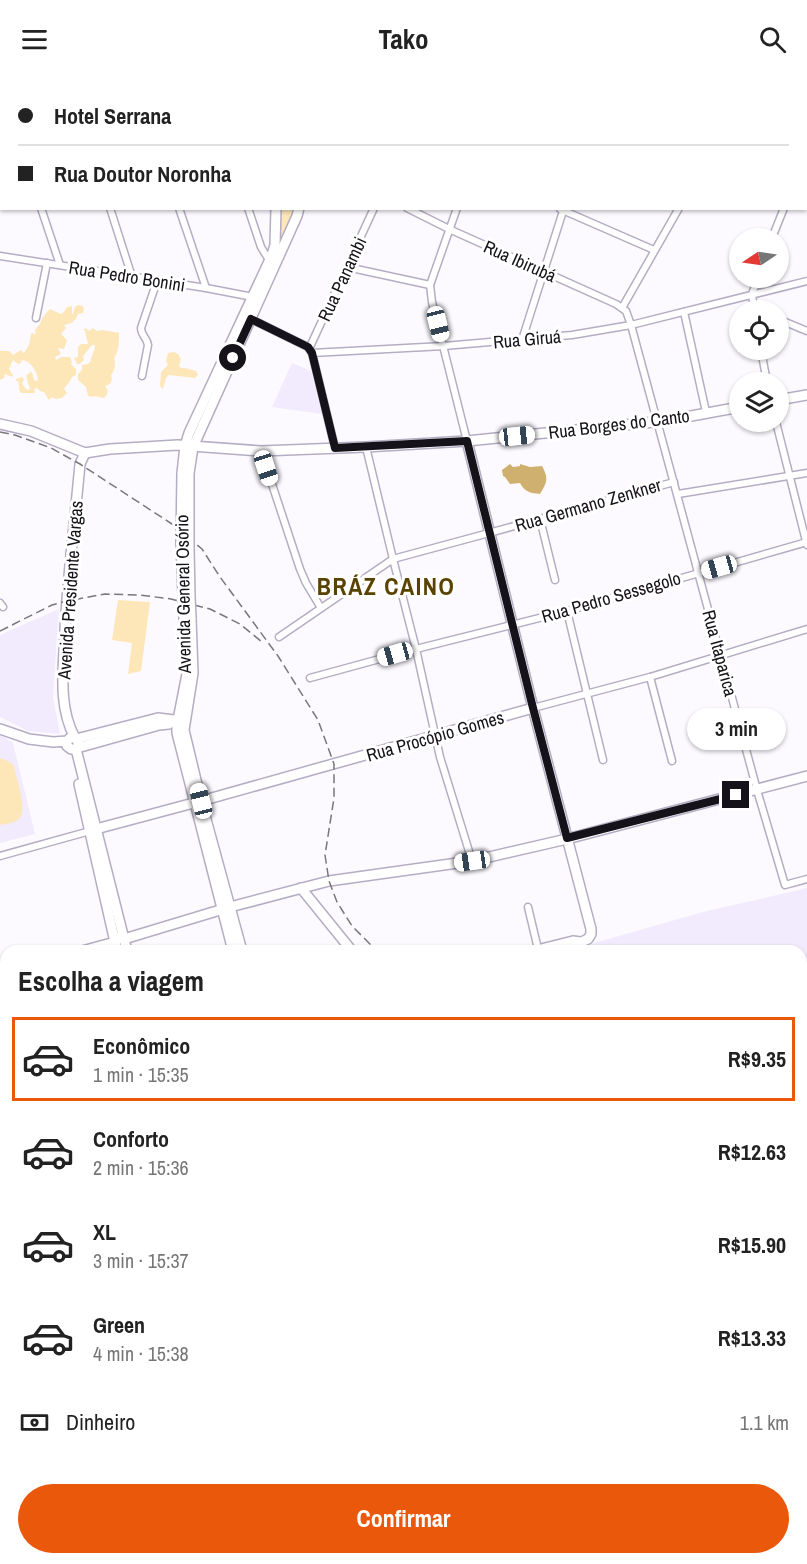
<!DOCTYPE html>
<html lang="pt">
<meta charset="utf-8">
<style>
:root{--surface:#fff;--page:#f6f6f6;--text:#222;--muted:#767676;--line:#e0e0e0;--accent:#ea580c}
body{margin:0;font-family:"Archivo Narrow",sans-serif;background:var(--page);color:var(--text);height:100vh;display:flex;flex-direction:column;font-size:22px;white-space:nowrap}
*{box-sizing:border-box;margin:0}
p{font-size:20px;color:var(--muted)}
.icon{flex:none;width:33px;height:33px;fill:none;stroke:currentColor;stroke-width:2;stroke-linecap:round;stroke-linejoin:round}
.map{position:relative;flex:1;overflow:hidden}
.sheet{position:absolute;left:0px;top:867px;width:807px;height:620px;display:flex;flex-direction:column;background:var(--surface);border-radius:18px 18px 0 0;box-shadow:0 2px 4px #0004}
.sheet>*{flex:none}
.hud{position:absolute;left:0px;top:0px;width:807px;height:132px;box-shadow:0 2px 4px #0004;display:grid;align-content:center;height:132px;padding:0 18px;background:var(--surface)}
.needle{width:39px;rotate:257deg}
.controls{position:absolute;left:729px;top:150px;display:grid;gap:12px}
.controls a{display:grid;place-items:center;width:60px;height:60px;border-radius:50%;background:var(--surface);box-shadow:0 2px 4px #0004;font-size:30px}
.end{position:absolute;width:27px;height:27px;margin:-14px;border:8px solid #151219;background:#fff;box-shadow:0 0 0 3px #fff}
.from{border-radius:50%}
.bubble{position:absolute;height:42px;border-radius:21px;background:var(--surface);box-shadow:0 2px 4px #0004;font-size:20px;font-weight:700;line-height:42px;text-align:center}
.car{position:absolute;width:18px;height:36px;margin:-18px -9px;border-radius:8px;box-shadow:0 0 4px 2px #0007;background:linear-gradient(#fff 24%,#345 0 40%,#fff 0 76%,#345 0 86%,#fff 0)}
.hud b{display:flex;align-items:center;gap:21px;height:57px;font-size:22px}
.hud b+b{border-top:2px solid var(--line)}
.hud i{width:15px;height:15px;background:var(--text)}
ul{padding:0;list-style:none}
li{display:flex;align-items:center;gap:18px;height:84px;margin:0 12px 9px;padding:0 6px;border:3px solid transparent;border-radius:0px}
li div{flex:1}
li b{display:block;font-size:22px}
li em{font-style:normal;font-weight:700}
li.on{border-color:var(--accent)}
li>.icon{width:54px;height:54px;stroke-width:1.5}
h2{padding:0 18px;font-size:27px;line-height:72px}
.pay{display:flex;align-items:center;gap:15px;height:66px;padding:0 18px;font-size:22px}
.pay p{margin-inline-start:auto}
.action{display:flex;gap:12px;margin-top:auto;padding:12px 18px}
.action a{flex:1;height:69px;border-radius:36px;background:var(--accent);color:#fff;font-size:24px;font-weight:700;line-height:69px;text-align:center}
header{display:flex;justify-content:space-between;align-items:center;height:78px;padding:0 18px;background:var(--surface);font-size:27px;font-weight:700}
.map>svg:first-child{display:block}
</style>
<header><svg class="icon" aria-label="menu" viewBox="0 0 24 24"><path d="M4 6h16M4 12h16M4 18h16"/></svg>Tako<svg class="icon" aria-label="search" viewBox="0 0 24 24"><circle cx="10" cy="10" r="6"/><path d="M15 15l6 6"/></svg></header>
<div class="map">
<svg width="807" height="1486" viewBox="0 0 807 1486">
<rect width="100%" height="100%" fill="#fcfaff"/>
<g fill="#f1ebfd">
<path d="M292,285L311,293L322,336L272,329Z"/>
<path d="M59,531L53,619L60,656L28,653L0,639V557Z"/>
<path d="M0,656L13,665L35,756L0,765Z"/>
<path d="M807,810V914H801V873H566L703,834Z"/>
</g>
<g fill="#fde7b9">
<path d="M282,131H297L278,176Z"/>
<path d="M78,227L83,228L84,232L83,235L78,236C76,243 71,246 64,247L66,250L61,256L67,262L64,271L58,270L61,276L55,279L56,282L61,279H70L72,284L71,286L76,291V297L72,299C70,304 67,306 64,311L67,315L62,320L55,321L52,319L49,322L44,314L40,313L37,310L34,311L35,315H21C18,311 20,307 18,303H16V301L22,299L24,301L22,306L27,312L30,311L26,298L31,293L33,297L34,302L36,303L38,302C37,293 31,283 22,282L21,285L18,286L13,282L9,291L13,297L12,299L5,296L4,300L0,302V273H9L13,277L21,272L24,275L29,267L31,256L33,255L36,257L35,252L40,246L42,240L50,231L61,236L64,234L67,229L72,228V236H73L75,229Z"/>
<path d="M86,250L89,253L93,250L97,253L102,252L119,255C119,263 119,273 114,280C116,286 115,292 111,297L112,301L110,306L105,308L108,313L106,318L103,320L95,318L93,319L88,318L86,309L78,302V296L82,292V287L88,286L91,283C91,277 95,273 95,267H92L83,278L84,282L80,286H77L74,280L78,279V269L81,266H88L85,253L83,252Z"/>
<path d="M174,274L178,276L181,281L179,288L181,290H185L196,293L198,297L195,300L169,297L166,300L163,311L160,308L161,294L168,287L166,283L168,275Z"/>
<path d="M118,522L150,524L141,593L128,596L132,565L112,562Z"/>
<path d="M0,680L10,684L14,688C16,700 28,732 19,741C14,745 6,746 0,747Z"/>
<path d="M807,1298V1486H737L734,1481L801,1480V1302Z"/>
<path d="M285,1481H387L388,1486H286Z"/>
</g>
<g fill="#cfb06f">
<path d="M510,386L513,389L520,388V386L530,389L542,388C549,401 547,404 540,416C530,415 525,414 520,405L510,406L505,399L503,398L502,392Z"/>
<path d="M804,1284H807V1312L805,1317L807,1321V1405H801V1290Z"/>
</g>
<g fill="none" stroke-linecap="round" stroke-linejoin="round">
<defs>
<g id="street">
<path d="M67,0L68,2"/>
<path d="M136,0V2"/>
<path d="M205,0V2"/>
<path d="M296,0V2"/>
<path d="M434,0L437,2"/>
<path d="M664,0L666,2"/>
<path d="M800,0L801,2"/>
<path d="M0,1L3,0"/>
<path d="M496,2L497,0"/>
<path d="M629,2L631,0"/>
<path d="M785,2L787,0"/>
<path d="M806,5L807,7"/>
<path d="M0,7L2,11"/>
<path d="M806,83L807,81"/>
<path d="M0,124H2"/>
<path d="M41,130L60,187"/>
<path d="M110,130L132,199"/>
<path d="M179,130L206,210"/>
<path d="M248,130L261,169L269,182"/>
<path d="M407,130L449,151L616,226L626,233L631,247L757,712L785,807L807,801"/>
<path d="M457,130L430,207L432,224L467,363"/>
<path d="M560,131L654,172"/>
<path d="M772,160L784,130"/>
<path d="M0,178L206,210L253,219"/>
<path d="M347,189L430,207"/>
<path d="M622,230L679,130"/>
<path d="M754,232L752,216L758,200"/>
<path d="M684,234L706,334"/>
<path d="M36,240L47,185"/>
<path d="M251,241L308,269L312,275L444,268L572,257L631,247L807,203"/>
<path d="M778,241L807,253"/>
<path d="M522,262L564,130"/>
<path d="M309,271L374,130"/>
<path d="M761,272L767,304"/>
<path d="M312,275L335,370"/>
<path d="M142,298L148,267C147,260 141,257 141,250L157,203"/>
<path d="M776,344L807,467"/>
<path d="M366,369L393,481L416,571L440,679L472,783"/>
<path d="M261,373L300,491L306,505L321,530"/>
<path d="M678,416L807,395"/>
<path d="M540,441L555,502"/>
<path d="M0,525L3,529"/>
<path d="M567,533L603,682"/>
<path d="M279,559L393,481L489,455L674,404"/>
<path d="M650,599L672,683"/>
<path d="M310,600L416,571L567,533L807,464"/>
<path d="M533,630L650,599L807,551"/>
<path d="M0,778L90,753"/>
<path d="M528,829L538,871"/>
<path d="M0,1123L6,1122"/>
<path d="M801,1180H807"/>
<path d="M801,1258L807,1257"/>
<path d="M644,1480L646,1486"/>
<path d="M1,1486L24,1480"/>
</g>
<g id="secondary">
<path d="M273,0V2"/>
<path d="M284,0L285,2"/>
<path d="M349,2L350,0"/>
<path d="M360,2L361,0"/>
<path d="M778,322L807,317"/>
<path d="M0,346L31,353L85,375L110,371L178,367L261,373L366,369L467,363L664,343L740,329"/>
<path d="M467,363L533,630L591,851V856L588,861C580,864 574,870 566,873"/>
<path d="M182,395L185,368L189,355L272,177L275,167L276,130"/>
<path d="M189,395L193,369L297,138L299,130"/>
<path d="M181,464L183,517"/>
<path d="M189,470L190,519"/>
<path d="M191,540L193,595L184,652L201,723L242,873"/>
<path d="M184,541L187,596L177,647V655L233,873"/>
<path d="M0,651L29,661L53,664L67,663L70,660H75L78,663V668L76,671H71L67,668V663"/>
<path d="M75,660C57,627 64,588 65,551C68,496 75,441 80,386L85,375"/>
<path d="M76,661L158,640L182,643"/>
<path d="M77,670L159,647L169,646"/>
<path d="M76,671L127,873"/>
<path d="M79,706L117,873"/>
<path d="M90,753L92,749L96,751L201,723L533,630"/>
<path d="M301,810L352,873"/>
<path d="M82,873L115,864L119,859L124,861L230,829L329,803L472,783L567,761L807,698"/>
<path d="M533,873L573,863L580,864"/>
<path d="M0,896L6,894"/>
<path d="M801,946H807"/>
<path d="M0,997L6,1019"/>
<path d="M801,1050L807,1049"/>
<path d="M0,1229L6,1227"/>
<path d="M0,1363L6,1362"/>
<path d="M129,1480L130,1486"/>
<path d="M269,1480L270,1486"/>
<path d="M277,1480L279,1486"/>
<path d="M390,1480L391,1486"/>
<path d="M399,1480L400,1486"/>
<path d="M511,1480L513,1486"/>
<path d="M224,1486L248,1480"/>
</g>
</defs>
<use href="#street" stroke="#b5adc3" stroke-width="9"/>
<use href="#secondary" stroke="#b5adc3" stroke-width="12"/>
<use href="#street" stroke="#fff" stroke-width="6"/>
<use href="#secondary" stroke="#fff" stroke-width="9"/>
<g stroke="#79767c" stroke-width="1.5" stroke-dasharray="9 4.5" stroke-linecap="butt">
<path d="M0,354L15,357L51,370L80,386L172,446L202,471L220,499L278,578L318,642L334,686V720L325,777L329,803L337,824L352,848L372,868L382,873"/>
<path d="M0,553L52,527L67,523L105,516L140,517L171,521L210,531L240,546L262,564"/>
<path d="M801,910H807"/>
</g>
<defs>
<g id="secondary-bridge">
<path d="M181,464L182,395"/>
<path d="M189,470V395"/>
<path d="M183,517L184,541"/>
<path d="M190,519L191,540"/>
</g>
</defs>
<use href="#secondary-bridge" stroke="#b5adc3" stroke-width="12" stroke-linecap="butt"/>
<use href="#secondary-bridge" stroke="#fff" stroke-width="9"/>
</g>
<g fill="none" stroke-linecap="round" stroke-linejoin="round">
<path stroke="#151219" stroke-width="8" d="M233,280L251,241L308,269L312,275L335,370L467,363L533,630L567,760L736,717"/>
</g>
<g text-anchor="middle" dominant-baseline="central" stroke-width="6" stroke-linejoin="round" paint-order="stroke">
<g font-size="18" fill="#151219" stroke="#fff">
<text transform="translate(520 183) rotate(24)">Rua Ibirubá</text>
<text transform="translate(127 198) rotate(9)">Rua Pedro Bonini</text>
<text transform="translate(342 201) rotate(-65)">Rua Panambi</text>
<text transform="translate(527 261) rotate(-5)">Rua Giruá</text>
<text transform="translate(619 346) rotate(-7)">Rua Borges do Canto</text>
<text transform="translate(588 427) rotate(-16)">Rua Germano Zenkner</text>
<text transform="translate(70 512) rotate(-86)">Avenida Presidente Vargas</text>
<text transform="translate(183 516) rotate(-91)">Avenida General Osório</text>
<text transform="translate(611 519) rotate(-16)">Rua Pedro Sessegolo</text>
<text transform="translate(720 575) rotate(75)">Rua Itaparica</text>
<text transform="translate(435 658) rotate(-16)">Rua Procópio Gomes</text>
</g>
<g font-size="24" font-weight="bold" letter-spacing="1.5" fill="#5a4201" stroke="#fff">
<text x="386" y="508">BRÁZ CAINO</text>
</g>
</g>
</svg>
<div class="controls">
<a><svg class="needle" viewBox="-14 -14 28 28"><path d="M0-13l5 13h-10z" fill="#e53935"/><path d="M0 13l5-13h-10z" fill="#767676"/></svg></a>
<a><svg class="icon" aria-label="locate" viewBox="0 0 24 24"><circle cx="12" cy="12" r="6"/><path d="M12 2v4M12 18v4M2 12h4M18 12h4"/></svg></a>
<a><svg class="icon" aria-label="layers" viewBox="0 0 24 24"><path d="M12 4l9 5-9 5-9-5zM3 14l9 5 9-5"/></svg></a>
</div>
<i class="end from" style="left:233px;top:280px"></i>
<i class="end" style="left:736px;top:717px"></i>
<div class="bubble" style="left:687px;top:630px;width:99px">3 min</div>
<i class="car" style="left:438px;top:246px;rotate:166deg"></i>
<i class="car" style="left:517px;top:358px;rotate:84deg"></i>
<i class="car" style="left:266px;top:390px;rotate:162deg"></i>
<i class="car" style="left:719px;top:489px;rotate:254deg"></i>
<i class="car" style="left:395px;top:576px;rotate:254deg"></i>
<i class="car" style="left:201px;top:723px;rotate:346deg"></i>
<i class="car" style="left:472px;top:783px;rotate:262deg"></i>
<div class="hud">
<b><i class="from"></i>Hotel Serrana</b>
<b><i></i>Rua Doutor Noronha</b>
</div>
<section class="sheet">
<h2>Escolha a viagem</h2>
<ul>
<li class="on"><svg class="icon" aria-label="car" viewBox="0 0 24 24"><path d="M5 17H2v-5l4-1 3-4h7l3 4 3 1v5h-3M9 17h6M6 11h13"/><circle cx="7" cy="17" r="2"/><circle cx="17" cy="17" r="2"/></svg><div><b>Econômico</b><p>1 min · 15:35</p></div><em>R$9.35</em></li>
<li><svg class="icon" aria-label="car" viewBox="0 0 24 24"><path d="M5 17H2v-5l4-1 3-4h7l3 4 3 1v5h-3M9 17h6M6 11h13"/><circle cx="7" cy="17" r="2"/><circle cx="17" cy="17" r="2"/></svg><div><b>Conforto</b><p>2 min · 15:36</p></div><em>R$12.63</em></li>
<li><svg class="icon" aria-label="car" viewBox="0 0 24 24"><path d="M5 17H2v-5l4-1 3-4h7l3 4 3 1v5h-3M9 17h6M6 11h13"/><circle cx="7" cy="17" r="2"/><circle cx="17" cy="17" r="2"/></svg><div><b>XL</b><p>3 min · 15:37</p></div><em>R$15.90</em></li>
<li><svg class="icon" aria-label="car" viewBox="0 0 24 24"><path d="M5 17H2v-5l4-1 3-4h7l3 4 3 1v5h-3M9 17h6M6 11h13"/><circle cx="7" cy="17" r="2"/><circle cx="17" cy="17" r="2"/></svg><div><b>Green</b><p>4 min · 15:38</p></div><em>R$13.33</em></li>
</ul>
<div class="pay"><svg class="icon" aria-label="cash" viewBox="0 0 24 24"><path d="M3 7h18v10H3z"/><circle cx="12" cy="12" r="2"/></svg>Dinheiro<p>1.1 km</p></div>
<div class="action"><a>Confirmar</a></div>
</section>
</div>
